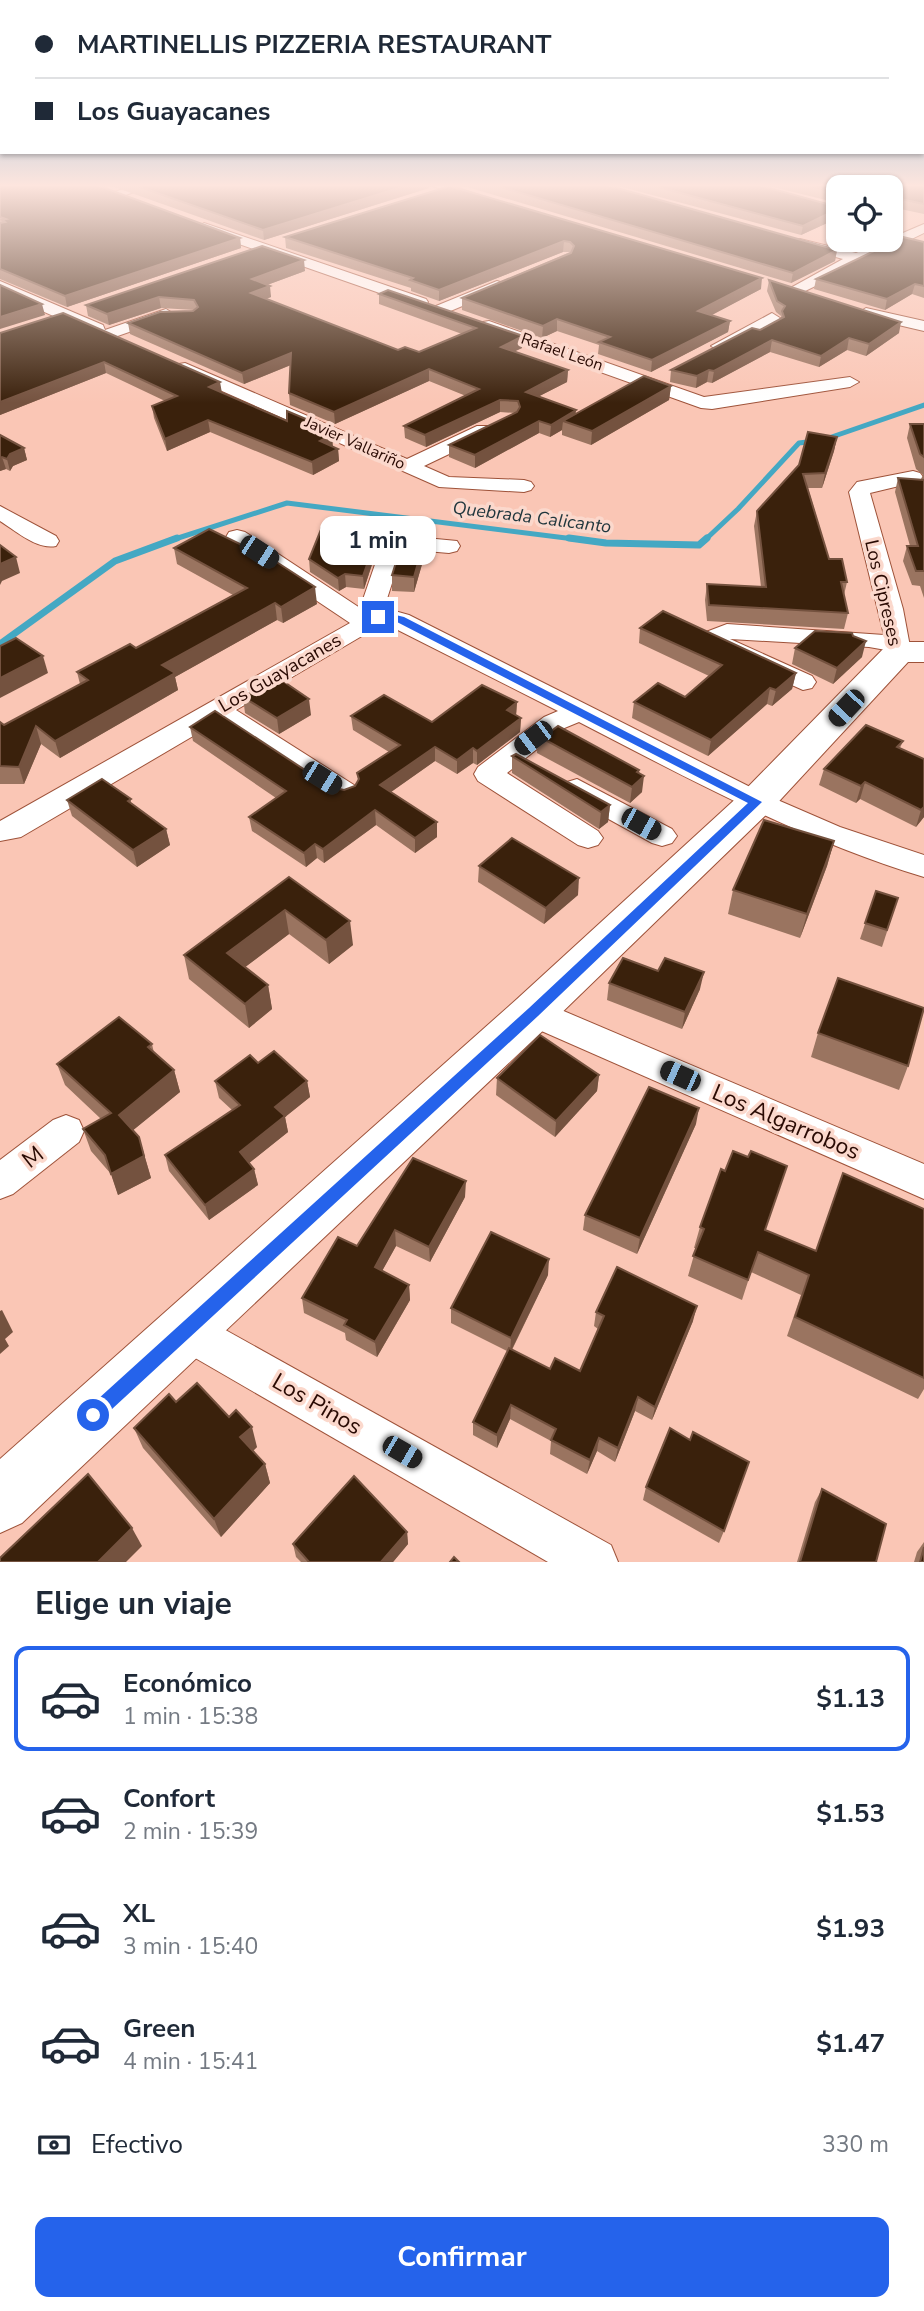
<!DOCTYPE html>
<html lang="es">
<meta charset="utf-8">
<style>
:root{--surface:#fff;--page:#f6f6f7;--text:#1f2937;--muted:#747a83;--line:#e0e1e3;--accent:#2563eb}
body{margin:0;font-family:"Nunito Sans",sans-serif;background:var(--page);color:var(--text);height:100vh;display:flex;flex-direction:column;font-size:26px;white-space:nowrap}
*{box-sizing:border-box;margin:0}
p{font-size:23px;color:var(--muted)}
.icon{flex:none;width:38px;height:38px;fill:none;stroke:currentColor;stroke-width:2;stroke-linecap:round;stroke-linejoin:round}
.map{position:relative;height:1562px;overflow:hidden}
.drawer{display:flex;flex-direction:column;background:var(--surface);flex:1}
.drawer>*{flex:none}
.guide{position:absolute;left:0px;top:0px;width:924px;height:154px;box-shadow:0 2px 5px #0004;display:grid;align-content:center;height:154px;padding:0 35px;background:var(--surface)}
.tools{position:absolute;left:826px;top:175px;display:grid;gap:14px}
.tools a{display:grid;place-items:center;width:77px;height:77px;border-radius:14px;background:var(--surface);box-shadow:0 2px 5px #0004;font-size:35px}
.end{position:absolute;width:32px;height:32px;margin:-16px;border:9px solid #2563eb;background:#fff;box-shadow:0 0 0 4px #fff}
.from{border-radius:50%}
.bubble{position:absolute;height:49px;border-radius:14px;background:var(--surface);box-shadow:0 2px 5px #0004;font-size:23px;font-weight:700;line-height:49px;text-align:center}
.car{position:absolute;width:21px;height:42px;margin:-21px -10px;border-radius:9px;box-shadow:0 0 5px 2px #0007;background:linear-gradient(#222 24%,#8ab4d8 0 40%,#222 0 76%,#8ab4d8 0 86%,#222 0)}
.guide b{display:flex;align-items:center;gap:24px;height:66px;font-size:26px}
.guide b+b{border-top:2px solid var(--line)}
.guide i{width:18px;height:18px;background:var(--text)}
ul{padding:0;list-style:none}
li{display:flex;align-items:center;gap:21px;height:105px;margin:0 14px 10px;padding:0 21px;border:4px solid transparent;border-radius:14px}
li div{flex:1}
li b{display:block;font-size:26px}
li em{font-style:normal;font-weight:700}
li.on{border-color:var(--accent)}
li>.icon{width:63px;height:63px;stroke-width:1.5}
h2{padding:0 35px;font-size:32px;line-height:84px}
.pay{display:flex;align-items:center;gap:18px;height:77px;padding:0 35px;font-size:26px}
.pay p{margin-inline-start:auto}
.action{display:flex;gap:14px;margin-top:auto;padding:14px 35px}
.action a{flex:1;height:80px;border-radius:14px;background:var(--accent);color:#fff;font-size:28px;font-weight:700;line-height:80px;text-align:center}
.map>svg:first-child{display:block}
</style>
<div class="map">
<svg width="924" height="1562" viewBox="0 0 924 1562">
<rect width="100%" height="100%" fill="#fac6b5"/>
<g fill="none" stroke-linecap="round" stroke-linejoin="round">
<g stroke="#44a8c3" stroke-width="5">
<path d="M172,540L287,503L582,540"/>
<path d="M705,540L738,509L799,443L823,440L924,405"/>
</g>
<g stroke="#44a8c3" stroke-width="7">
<path d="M569,538L606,543L699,545L707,538"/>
<path d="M0,644L115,561L177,538"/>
</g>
<defs>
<g id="street">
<path d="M136,184H157L114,199L107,195Z"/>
<path d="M427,184H448L488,199L481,203Z"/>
<path d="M204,223L426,299L428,302L426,305H414L199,230L197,227Z"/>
<path d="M924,224V233L799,294L793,296L785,291L843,259L795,246L793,243L795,240L800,239L856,253Z"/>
<path d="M0,281L103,325L105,330L166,309L174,314L172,317L109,339L103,338L101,333H91L0,292Z"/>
<path d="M497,281L503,283L505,286L503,289L448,312H436L434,309L436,306Z"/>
<path d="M866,308L924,321V331L860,316L858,313Z"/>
<path d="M772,313L780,318L778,321L726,350L720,351L711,346Z"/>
<path d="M489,321L704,397L850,377L859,382L850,387L712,409L701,408L483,330L481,326L483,322Z"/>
<path d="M185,363L407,459L477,426H491L494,430L491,434L424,466L449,477L524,480L531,482L534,486L531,490L524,492L439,487L179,372L176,368L179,364Z"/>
<path d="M913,471L920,473L923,477L920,481L870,493L903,609L911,652L908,657L899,659L890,657L886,650L869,647L730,639L812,676L816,682L812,688L803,690L709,648L703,637L706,632L727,624L884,635L849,492L857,482Z"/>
<path d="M0,506L56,536L59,541L56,546C37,550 16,531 0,521Z"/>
<path d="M237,530L245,532L360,608L381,547L334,542L331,537L334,532L342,530L457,541L460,546L457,551L449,553L403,549L384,608L409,615L766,795L840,827L924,855V877C802,840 691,780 579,722L562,729L507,773L598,831L603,838L598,845L588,848L578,845L478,781L474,774L478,767L544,717L558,711L384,623L236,710L354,785L358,792L354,799L344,802L334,799L217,722L21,837L0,841V821L350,623L229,542L226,537L229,532Z"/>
<path d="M577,779L672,829L677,836L672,843L662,846L652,843L567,796L563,789L567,782Z"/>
<path d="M533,998L924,1164V1199L521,1022L516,1012L521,1002Z"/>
<path d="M66,1115L79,1120L84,1131L79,1142L13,1194L0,1199V1160L53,1120Z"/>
<path d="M186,1308L611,1545L618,1562H548L171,1344L165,1329L171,1314Z"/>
</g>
<path id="secondary" d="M899,642H924V662H908L770,811L549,1025L22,1523L0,1533V1459L517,999L742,793L887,645Z"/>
</defs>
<use href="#street" stroke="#9e5239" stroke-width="2"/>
<use href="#secondary" stroke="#9e5239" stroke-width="2"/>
<use href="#street" fill="#fff" fill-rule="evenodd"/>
<use href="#secondary" fill="#fff" fill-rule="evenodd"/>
</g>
<g fill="#9a7460">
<path d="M0,184L240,238L241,248L67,307L0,279Z"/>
<path d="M106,184H429V188L264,240Z"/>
<path d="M463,184H603L837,250L835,261L791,283L464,186Z"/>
<path d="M611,184H755L838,207V218L801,235Z"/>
<path d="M761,184H924V214L891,207V187H838V203Z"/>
<path d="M450,186L761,289L711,315L730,321L728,332L651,372L598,354L599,345L557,331L542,338L462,310V298L570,252H563L439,301L411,291V288L286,248L285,237Z"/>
<path d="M924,242V298L912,294L885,310L814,289L816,279Z"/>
<path d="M305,271L267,285L271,297L266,299L398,350L419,352L462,334L379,304V294L388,290L522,348L514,351L568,370L567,382L539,396L576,414L671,386L669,400L591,445L562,435V430L550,437L539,433L475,468L449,457V445L516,413L500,412L426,447L405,438L404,426L466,396L429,381L335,424L290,405L289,393L291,365L244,384L130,334L128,323L194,310L161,308L109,325L88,316L86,305Z"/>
<path d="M769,280L899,333L866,356L847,350L819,367L770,352L712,383L707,382L696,388L670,382L671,370L760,330L781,319V316L776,312L767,291Z"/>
<path d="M0,333L222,392L287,421L313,427L333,447L338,449L339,461L313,475L210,432L167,451L154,418L152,406L165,401L106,373L0,415Z"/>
<path d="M910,424H924V598L920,586L912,585L903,561L907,546H910L895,492L898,478L921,479L923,475L916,469L907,438Z"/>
<path d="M0,435L24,448L27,460L13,466L10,471L6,469L0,471Z"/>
<path d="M837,437L834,451L822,488H808L829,559L847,582L844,595L848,613L844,629L707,621L705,600L707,584L761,587L754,526L757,511Z"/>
<path d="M333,532L377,536V549L364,589L346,587L339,591L310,572L309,559Z"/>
<path d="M425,538V554L414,592L392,591V575Z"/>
<path d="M174,548L317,604L283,623L277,620L175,677L178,690L60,758L41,744L24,784H0V722L4,725L80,684L77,672L136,648L233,595L177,564Z"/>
<path d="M640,628L796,673L792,689L772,706L767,704L708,756L632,718L634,702L685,697L709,676L639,643Z"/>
<path d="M795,648L862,657L833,684L792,664Z"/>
<path d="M243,697L311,715L279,734L245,713Z"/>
<path d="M517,702L516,715L521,718L520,732L477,765L473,763L457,774L435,761L391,792L437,822V837L415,853L376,825L324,863L317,858L306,867L252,831L249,817L276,798L193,741L190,727L331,787L344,790L355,786L358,781L357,773L389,752L353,730L351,716L432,722Z"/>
<path d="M550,732L639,770L642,792L630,803L537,753L538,736Z"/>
<path d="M903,741L900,748L924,759V817L916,827L860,799L856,803L819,785L824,769Z"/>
<path d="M512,756L610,805L608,822L599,829L512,773Z"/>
<path d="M131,799V803L166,829L170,845L137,867L72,816L67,800Z"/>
<path d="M834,842L827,866L800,938L728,914L733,890Z"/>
<path d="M479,866L578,895L544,924L478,882Z"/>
<path d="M289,877L353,945L329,964L289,934L245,967L268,985L272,1009L249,1028L189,979L184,955Z"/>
<path d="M876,891L898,898L882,947L860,939Z"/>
<path d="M658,971L700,989L682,1029L607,1000L609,983Z"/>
<path d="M818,1033L908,1066L899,1090L811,1057Z"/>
<path d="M152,1044L154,1053L174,1070L180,1092L133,1130L139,1137L151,1178L118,1195L111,1174L91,1151L83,1129L101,1119L65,1085L57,1064Z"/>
<path d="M258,1063L307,1081L310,1097L285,1117L288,1132L249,1163L254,1169L258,1185L209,1220L169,1171L165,1155L232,1110L219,1098L215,1081Z"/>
<path d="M599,1075L597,1091L555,1137L496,1095L497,1078Z"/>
<path d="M696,1124L637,1254L583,1230L585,1215Z"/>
<path d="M748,1157L765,1230L816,1251L843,1173L924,1209V1389L918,1399L787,1336L801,1295L751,1272L742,1300L688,1276L696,1248H694L700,1227L725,1171Z"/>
<path d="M465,1197L430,1262L396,1246L382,1271L409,1285L410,1300L377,1357L346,1340L345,1333L304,1313L302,1298L357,1246Z"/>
<path d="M548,1275L512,1350L550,1369L580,1371L598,1329L594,1326L596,1312L693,1321L652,1420L635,1411L615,1462L597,1451L587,1474L550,1454L551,1441L510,1419L497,1448L473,1435V1422L507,1351L451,1323V1308Z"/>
<path d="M176,1402L257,1447L253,1451L265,1464L270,1483L221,1537L143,1448L134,1428Z"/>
<path d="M646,1487L724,1531L719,1543L643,1500Z"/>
<path d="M822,1489L876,1562H797L815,1502Z"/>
<path d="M407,1532L408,1544L393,1562H301L296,1557L293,1544Z"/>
<path d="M924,1542V1562H914L917,1552Z"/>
</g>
<g fill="#74523f">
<path d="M412,184H429V188L264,240L263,230Z"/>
<path d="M838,209V218L801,235L803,226Z"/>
<path d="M240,238L241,248L67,307L65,296Z"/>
<path d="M564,241L563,252L439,301V290Z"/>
<path d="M837,250L835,261L791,283L793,273Z"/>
<path d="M304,260L305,271L253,290L252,279Z"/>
<path d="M762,278L761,289L697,323L698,311Z"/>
<path d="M915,284L912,294L885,310L887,299Z"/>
<path d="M270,286L271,297L252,304L251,293Z"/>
<path d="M159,297L161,308L109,325L107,314Z"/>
<path d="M42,304L45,315L0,329V317Z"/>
<path d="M557,319V331L542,338L543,326Z"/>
<path d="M730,321L728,332L651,372L652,360Z"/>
<path d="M901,322L899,333L866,356L869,344Z"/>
<path d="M523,336L522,348L501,358V347Z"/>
<path d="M849,338L847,350L819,367L821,356Z"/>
<path d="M772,340L770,352L712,383L714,371Z"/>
<path d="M291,353L293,364L244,384L242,373Z"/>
<path d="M104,362L106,373L0,415V402Z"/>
<path d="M429,369V381L335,424L334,412Z"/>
<path d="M568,370L567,382L526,403V392Z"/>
<path d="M709,370L707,382L696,388L697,376Z"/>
<path d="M220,382L222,393L209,387Z"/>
<path d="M671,386L669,400L591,445L592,431Z"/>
<path d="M500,400V412L426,447L425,435Z"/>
<path d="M576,410L575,422L563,421L562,430L550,437L551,425Z"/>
<path d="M208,420L210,432L167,451L165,439Z"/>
<path d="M539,421V433L475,468V455Z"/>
<path d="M332,435L333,447L320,441Z"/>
<path d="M837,437L834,451L822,488L825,473Z"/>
<path d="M24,448L27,460L13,466L10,471L7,459L10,454Z"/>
<path d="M338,449L339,461L313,475L312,462Z"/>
<path d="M2,457L6,469L0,471V458Z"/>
<path d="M377,536V549L364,589L363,576Z"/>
<path d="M425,538V554L414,592V577Z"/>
<path d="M16,557L20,573L2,581L0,585V564Z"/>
<path d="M345,574L346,587L339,591L338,578Z"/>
<path d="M315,587L317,604L283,623L281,607Z"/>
<path d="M275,603L277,620L175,677L178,690L60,758L55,741L162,665Z"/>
<path d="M866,641L862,657L833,684L837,668Z"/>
<path d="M43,656L48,673L0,698V678Z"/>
<path d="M796,673L792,689L772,706L776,690Z"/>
<path d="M770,688L767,704L708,756L711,740Z"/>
<path d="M309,699L311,715L279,734L277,718Z"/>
<path d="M517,702L516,716L507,710Z"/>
<path d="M521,718L520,732L477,765V751Z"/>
<path d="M36,726L41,744L24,784L19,767Z"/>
<path d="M435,747V761L381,799L380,785Z"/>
<path d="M473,748V763L457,774V760Z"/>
<path d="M639,770L638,781L644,776L642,792L630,803L632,787L637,772Z"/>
<path d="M865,782L860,799L856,803L861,786Z"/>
<path d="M610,805L608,822L599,829L601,812Z"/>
<path d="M924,807V817L916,827L921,810Z"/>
<path d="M375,810L376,825L324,863L323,849Z"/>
<path d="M437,822V837L415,853V838Z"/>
<path d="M166,829L170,845L137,867L133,850Z"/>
<path d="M834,841L827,866L800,938L807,914Z"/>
<path d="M315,844L317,858L306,867L304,853Z"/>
<path d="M579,878L578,895L544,924L546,908Z"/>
<path d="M285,910L289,934L232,977L227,953Z"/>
<path d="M350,921L353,945L329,964L326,940Z"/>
<path d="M704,972L700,989L682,1029L685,1012Z"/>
<path d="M268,985L272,1009L249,1028L245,1004Z"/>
<path d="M174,1070L180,1092L126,1136L119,1115Z"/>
<path d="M599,1075L597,1091L555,1137L556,1121Z"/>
<path d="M307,1081L310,1097L285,1117L288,1132L243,1168L240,1152L275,1107Z"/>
<path d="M699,1108L696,1124L637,1254L640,1238Z"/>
<path d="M139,1137L151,1178L118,1195L111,1174Z"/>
<path d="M254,1169L258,1185L209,1220L205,1205Z"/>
<path d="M466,1181L465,1197L430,1262L429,1247Z"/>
<path d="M395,1230L396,1246L376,1282L375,1267Z"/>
<path d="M549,1259L548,1275L510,1353L511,1338Z"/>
<path d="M409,1285L410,1300L377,1357L375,1342Z"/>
<path d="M697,1306L693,1321L652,1420L655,1407Z"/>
<path d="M2,1310L13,1332L5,1339L9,1346L0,1354V1311Z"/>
<path d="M638,1397L635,1411L615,1462L618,1448Z"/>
<path d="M511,1405L510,1419L497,1448V1435Z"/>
<path d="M252,1427L257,1447L246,1457L240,1437Z"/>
<path d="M599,1438L597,1451L587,1474L590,1460Z"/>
<path d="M265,1464L270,1483L221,1537L214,1519Z"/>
<path d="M132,1528L142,1546L126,1562H98Z"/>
<path d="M407,1532L408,1544L393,1562H381Z"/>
</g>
<g fill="#3a210c" stroke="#74523f" stroke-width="2">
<path d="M0,184H94L240,238L65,296L0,269V223L5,222L2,220L6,219L0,217Z"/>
<path d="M131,184H412L263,230Z"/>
<path d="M490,184H603L837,250L793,273Z"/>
<path d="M647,184H755L838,207V209L803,226Z"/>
<path d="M801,184H924V204L891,197V187H838V193Z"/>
<path d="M450,186L762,278L698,311L730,321L652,360L599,342L610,337L557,319L543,326L462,298L571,253L574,246L570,242L564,241L439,290L410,280L413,278L285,237Z"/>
<path d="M903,237L924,242V286L915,284L887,299L816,279Z"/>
<path d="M262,246L304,260L252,279L270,286L251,293L398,350L405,347L419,352L476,328L379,294L388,290L523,336L501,347L568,370L526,392L576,410L551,425L539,421L475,455L449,445L517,412L520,407L518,401L500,400L425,435L404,426L479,389L429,369L334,412L289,393L291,353L242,373L128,323L160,312L193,311L198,307L194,300L159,297L107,314L86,305Z"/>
<path d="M769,280L901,322L869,344L849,338L821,356L772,340L714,371L709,370L697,376L671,370L752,328L760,330L784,317L782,311L785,306L777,301Z"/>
<path d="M0,285L42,304L0,317Z"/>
<path d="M63,313L220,382L209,387L287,421V411L313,422L308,425L332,435L320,441L338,449L312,462L208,420L165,439L152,406L177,396L104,362L0,402V333Z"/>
<path d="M644,376L671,386L592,431L563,421Z"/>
<path d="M910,424H924V457L920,454Z"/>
<path d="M808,432L837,437L825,473L803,474L829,559H842L847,582H841L848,613L709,605L707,584L766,587L757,511L799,465Z"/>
<path d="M0,435L24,448L10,454L7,459L2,457L0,458Z"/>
<path d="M898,478L924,480V571H916L907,546H918Z"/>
<path d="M322,527H329L333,532L377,536L363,576L345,574L338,578L309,559Z"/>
<path d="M209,529L275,561L315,587L281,607L275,603L162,665L175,673L55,741L36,726L19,767L0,766V722L4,725L88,680L77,672L130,644L136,648L247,588L174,548Z"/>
<path d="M404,537L425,538L414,577L392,575Z"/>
<path d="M0,545L16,557L0,564Z"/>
<path d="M663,611L796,673L776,690L770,688L711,740L634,702L658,683L685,697L722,665L640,628Z"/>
<path d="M815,631L852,633L853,636L866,641L837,668L795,648Z"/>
<path d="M16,638L43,656L0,678V646Z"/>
<path d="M277,677L309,699L277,718L243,697Z"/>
<path d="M482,685L517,702L507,710L521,718L477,751L473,748L457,760L435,747L380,785L437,822L415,838L375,810L323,849L315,844L304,853L249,817L286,791L190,727L215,711L331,787L344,790L355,786L359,779L357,773L400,745L351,716L384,695L432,722Z"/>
<path d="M866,725L903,741L897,747L924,759V807L921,810L865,782L861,786L824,769Z"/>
<path d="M558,726L639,770L637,772L644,776L632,787L538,736L545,730L550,732Z"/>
<path d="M516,754L610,805L601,812L512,756Z"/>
<path d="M102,779L131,799L128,801L166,829L133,850L67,800Z"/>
<path d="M764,820L834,841L807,914L733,890Z"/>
<path d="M512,838L579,878L546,908L479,866Z"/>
<path d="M289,877L350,921L326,940L285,910L227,953L268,985L245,1004L184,955Z"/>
<path d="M876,891L898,898L887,930L865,923Z"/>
<path d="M623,958L658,971L665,958L704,972L685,1012L609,983Z"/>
<path d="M838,978L924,1008L908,1066L818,1033Z"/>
<path d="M119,1017L152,1044L148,1047L174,1070L119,1115L139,1137L144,1156L111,1174L105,1155L83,1129L111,1113L57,1064Z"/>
<path d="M540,1035L599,1075L556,1121L497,1078Z"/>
<path d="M274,1051L307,1081L275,1107L285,1116L240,1152L254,1169L205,1205L165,1155L240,1105L215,1081L250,1055L258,1063Z"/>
<path d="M649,1087L699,1108L640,1238L585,1215Z"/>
<path d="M733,1151L748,1157L751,1151L787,1166L765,1230L816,1251L843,1173L924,1209V1378L795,1317L809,1275L758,1252L748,1280L693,1256L704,1229L700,1227L721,1169L725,1171Z"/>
<path d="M413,1158L466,1181L429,1247L395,1230L375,1267L409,1285L375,1342L344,1325L347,1320L302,1298L338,1237L357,1246Z"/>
<path d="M491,1232L549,1259L511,1338L451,1308Z"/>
<path d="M617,1267L697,1306L655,1407L638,1397L618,1448L599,1438L590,1460L551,1440L556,1429L511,1405L497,1435L473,1422L509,1348L550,1369L555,1358L580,1371L604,1316L596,1312Z"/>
<path d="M197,1383L229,1417L236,1410L252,1427L240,1437L265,1464L214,1519L134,1428L169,1394L176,1402Z"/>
<path d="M670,1428L690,1440L693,1432L749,1462L724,1531L646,1487Z"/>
<path d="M88,1474L132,1528L98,1562H0V1558Z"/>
<path d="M354,1476L407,1532L381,1562H309L293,1544Z"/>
<path d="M822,1489L886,1524L876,1562H800Z"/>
<path d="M924,1547V1562H920Z"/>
<path d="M454,1557L459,1562H450Z"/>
</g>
<linearGradient id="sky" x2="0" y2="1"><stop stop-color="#66afd9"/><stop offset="0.46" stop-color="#fde5de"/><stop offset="1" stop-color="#fde5de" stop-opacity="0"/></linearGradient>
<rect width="924" height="403" fill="url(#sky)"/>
<path fill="#2563eb" d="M371,609L404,617L762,802L538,1016L99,1421L93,1424L87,1421L84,1415L87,1409L529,1008L748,803L397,622L375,619L366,612Z"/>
<g text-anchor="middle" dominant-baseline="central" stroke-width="7" stroke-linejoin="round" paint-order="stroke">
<g font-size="16" fill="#290a03" stroke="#fbd8cc">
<text transform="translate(562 352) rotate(19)">Rafael León</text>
<text transform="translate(355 443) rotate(24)">Javier Vallariño</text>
</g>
<g font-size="18" font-style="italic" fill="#1f363d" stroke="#fbd8cc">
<text transform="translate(532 517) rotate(7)">Quebrada Calicanto</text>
</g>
<g font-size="19" fill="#290a03" stroke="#fbd8cc">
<text transform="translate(883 593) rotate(77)">Los Cipreses</text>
<text transform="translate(280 673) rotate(-30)">Los Guayacanes</text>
</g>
<g font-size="23" fill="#290a03" stroke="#fbd8cc">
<text transform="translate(786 1122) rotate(23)">Los Algarrobos</text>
<text transform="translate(33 1157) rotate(-38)">M</text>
<text transform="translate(317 1404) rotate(30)">Los Pinos</text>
</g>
</g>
</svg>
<div class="tools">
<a><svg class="icon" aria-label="locate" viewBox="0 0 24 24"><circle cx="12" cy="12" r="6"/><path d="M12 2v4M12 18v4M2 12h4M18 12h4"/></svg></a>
</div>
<i class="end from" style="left:93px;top:1415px"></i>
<i class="end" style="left:378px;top:617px"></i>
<div class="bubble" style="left:320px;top:516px;width:116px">1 min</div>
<i class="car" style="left:259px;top:552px;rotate:123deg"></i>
<i class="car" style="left:846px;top:708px;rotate:223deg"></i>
<i class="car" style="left:533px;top:738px;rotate:233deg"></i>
<i class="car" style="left:322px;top:778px;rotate:122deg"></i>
<i class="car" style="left:641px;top:824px;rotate:119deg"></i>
<i class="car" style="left:680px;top:1076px;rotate:294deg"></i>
<i class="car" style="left:402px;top:1452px;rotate:120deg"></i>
<div class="guide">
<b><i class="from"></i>MARTINELLIS PIZZERIA RESTAURANT</b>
<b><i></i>Los Guayacanes</b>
</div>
</div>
<section class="drawer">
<h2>Elige un viaje</h2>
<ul>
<li class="on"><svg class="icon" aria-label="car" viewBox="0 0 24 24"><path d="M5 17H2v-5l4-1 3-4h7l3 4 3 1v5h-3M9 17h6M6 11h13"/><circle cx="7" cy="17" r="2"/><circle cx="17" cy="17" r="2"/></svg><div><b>Económico</b><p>1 min · 15:38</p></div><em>$1.13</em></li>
<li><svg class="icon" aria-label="car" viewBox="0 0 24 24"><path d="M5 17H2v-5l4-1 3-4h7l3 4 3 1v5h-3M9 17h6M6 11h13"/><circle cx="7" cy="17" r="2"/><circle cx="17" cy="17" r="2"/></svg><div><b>Confort</b><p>2 min · 15:39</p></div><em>$1.53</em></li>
<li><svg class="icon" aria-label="car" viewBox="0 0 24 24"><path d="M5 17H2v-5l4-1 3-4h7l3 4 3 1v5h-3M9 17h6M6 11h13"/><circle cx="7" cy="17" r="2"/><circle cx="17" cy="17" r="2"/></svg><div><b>XL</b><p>3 min · 15:40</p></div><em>$1.93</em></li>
<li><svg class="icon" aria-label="car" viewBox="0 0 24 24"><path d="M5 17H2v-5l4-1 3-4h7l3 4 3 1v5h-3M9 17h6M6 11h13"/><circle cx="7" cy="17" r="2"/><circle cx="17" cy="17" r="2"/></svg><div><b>Green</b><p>4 min · 15:41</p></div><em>$1.47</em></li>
</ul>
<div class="pay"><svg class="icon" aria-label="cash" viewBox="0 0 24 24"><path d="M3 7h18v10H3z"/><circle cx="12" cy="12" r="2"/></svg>Efectivo<p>330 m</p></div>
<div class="action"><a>Confirmar</a></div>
</section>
